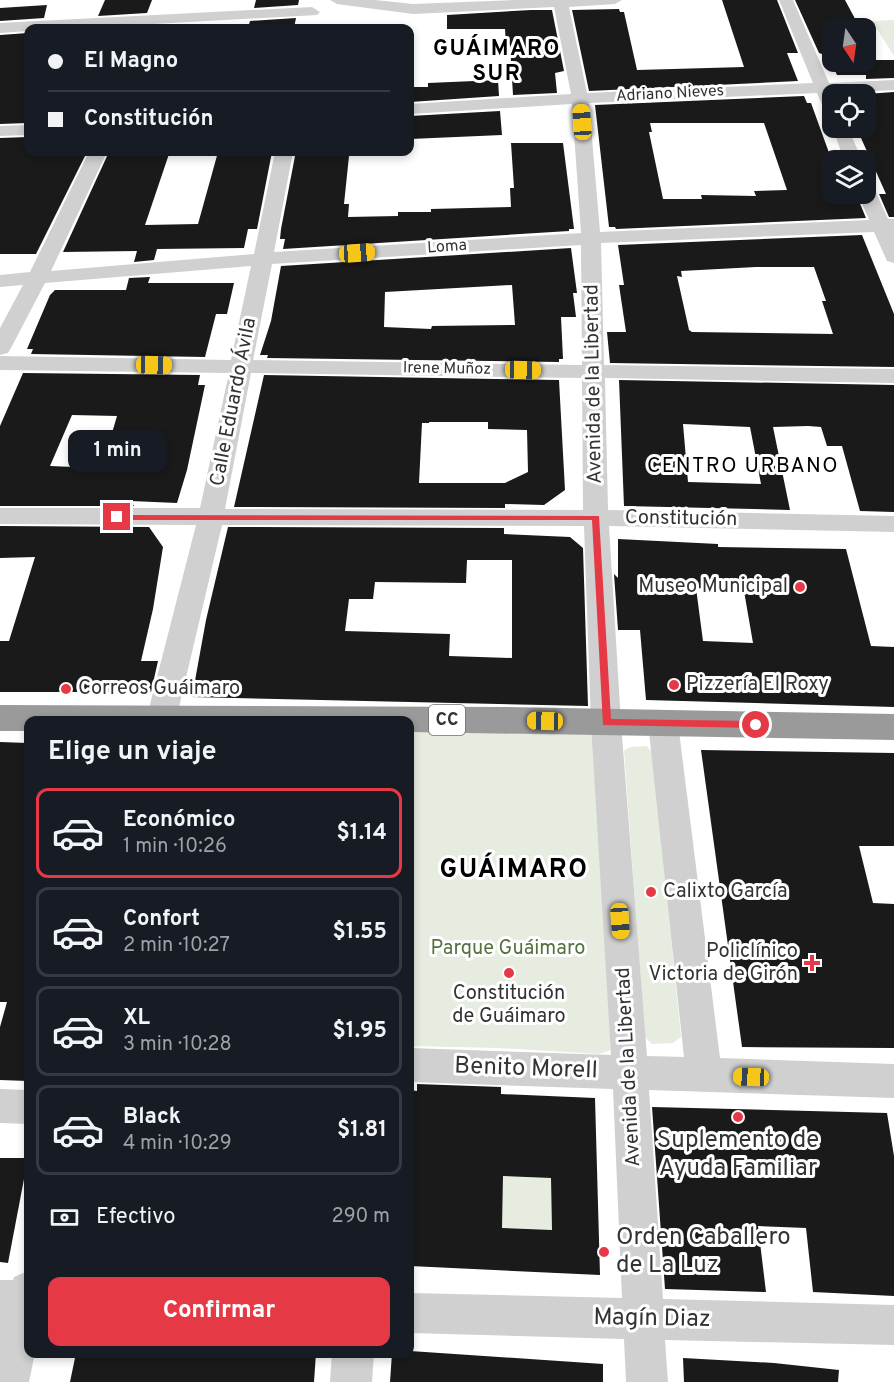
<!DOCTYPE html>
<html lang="es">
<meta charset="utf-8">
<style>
:root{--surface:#171b24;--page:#242831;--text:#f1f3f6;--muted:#9ea1a6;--line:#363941;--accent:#e63946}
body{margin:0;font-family:Overpass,sans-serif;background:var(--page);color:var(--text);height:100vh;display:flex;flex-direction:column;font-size:22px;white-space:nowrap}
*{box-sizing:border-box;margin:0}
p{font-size:20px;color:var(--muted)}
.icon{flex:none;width:33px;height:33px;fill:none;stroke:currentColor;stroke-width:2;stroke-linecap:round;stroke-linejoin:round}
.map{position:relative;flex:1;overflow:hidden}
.details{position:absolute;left:24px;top:716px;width:390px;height:642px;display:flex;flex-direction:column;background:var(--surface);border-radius:12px;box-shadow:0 3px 9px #0003}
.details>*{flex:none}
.top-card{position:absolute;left:24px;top:24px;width:390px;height:132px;border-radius:12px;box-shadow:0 3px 9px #0003;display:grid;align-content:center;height:132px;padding:0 24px;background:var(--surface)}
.needle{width:39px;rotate:167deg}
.controls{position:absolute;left:822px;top:18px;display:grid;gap:12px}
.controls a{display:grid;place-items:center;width:54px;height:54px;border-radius:12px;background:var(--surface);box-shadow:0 3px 9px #0003;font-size:30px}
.end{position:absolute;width:27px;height:27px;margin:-14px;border:8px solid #e63946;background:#fff;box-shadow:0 0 0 3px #fff}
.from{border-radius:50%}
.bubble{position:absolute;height:42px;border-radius:12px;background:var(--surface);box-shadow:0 3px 9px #0003;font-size:20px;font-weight:700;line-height:42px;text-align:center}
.car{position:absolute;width:18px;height:36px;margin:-18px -9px;border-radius:8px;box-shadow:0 0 4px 2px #0007;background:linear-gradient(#f5c518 24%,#345 0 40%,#f5c518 0 76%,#345 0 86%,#f5c518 0)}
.top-card b{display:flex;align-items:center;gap:21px;height:57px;font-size:22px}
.top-card b+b{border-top:2px solid var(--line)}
.top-card i{width:15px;height:15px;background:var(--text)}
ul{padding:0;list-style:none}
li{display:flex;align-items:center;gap:18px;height:90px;margin:0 12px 9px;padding:0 12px;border:3px solid var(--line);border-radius:12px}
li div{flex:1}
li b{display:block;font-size:22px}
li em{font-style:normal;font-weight:700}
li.on{border-color:var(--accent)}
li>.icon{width:54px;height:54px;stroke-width:1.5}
h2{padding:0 24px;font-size:27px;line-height:72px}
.pay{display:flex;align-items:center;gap:15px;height:66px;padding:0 24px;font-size:22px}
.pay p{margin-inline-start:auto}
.cta{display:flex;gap:12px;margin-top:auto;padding:12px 24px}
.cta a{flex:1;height:69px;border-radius:12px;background:var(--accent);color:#fff;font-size:24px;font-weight:700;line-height:69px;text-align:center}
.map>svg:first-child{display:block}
</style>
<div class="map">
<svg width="894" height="1382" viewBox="0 0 894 1382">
<rect width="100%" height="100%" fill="#fff"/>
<g fill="#e6ecdf">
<path d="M894,20V56L872,21Z"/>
<path d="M416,726L597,735L611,1050L599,1054L499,1048L410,1046V730Z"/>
<path d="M647,746L652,753L681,1037L673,1043L652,1044L645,1037L624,751L630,747Z"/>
<path d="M503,1176L551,1178L552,1230L502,1228Z"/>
</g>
<g fill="#1a1a1a" fill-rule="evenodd">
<path d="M105,0H152L147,13L98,16Z"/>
<path d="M256,0H299L298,5L254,8Z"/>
<path d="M722,0H777L798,53H787L798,81L589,91L572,10L619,9L620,12H624L637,70L744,67Z"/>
<path d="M795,0H845L860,28H832V62H866V40L876,60H894V78L866,79V75H837L831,62H826L822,54L819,53Z"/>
<path d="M47,5L44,18L0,21V8Z"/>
<path d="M531,10H552L564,71L555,73L557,93L513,95L510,45H506L505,29H447V15Z"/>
<path d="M296,18L294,28H248L250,21Z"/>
<path d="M28,33V123L0,124V35Z"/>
<path d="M498,80L499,96L410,102V87H428V83Z"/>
<path d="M894,92V217H889L879,194H886L857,129L866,128V94Z"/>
<path d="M804,96L807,103H811L832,161V194H856L866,218L616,229L615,227H609L595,105ZM650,123H764L787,190L754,191L756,196L701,195L702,199H663L649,132H652Z"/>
<path d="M500,111L502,135L410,139V116Z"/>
<path d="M28,137V152H87L36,254H0V138Z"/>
<path d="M511,143H563L574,229H569V231L283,249L285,239H280L281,229L295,156H349L344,204H349L348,217L398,216V212H431V209L511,207L510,188H514Z"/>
<path d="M218,152H272L257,229H248L244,248L157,249L154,260L134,262L137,251L63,252L108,154H169L145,225L198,224Z"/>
<path d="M862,235L894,314V367L610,363L607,332H626L619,285H624L618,245ZM756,267H814L826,301H822L833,334L692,332L689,330L677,276L682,277L681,271Z"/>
<path d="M571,248L577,293H573L576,317H561L563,359H559V362L267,358L268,355H260L271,321L281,266ZM512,285L515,325L432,326L431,329L384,327L385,292Z"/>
<path d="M150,277L148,283H234L227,314H216L205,357L31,354L33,349H27L50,295L55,290H126L129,278Z"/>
<path d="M23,373L200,375L198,385H205L187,470L177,503L131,501L134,506H0V426ZM72,415L117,416L112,433H131L122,469L50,466Z"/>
<path d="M264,375L559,380L565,490L544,505L505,504V508L234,507ZM429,422H488V429L527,430L528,472L505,483H419L422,423H429Z"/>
<path d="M619,380L894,385V512L860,511L842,446H827L821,427L808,426L773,427L790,510L624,506ZM683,424L750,427L761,484L688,482Z"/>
<path d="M0,526L149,527L163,547L153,609L141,661H158L151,692H0V641H9L35,557L0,558Z"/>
<path d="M228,527L504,528V534L570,537L583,548L588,706L192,697L206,620ZM467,560H512V658L449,656L450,634L345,631L349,599H373L375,582L466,583Z"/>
<path d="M618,539L718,544V547L846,549L871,646L894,647V707L646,700L640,630H618L614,574L618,578ZM696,588L744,591L753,643L703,641Z"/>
<path d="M0,742L28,743V1081L0,1080V1027L7,1002H0Z"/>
<path d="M701,750L894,753V846H859L873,903L894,904V1048L742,1047Z"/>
<path d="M417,1084L501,1087V1094L595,1098L600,1275L410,1266V1090L417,1091ZM503,1176L551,1178L552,1230L502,1228Z"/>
<path d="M652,1107L887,1113L894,1156V1296L813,1292L806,1228L758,1226L766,1292L665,1289Z"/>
<path d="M0,1158H28L8,1263L0,1262Z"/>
<path d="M410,1351L603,1364V1382H390L392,1353H410Z"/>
<path d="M76,1353H316L314,1382H70Z"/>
<path d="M683,1358L774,1363L839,1370L838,1382H684Z"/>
</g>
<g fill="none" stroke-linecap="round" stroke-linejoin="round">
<g fill="#d0d0d0" fill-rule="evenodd">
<path d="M330,0H375L413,4L514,0H622L615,4L569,7L587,93L813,83L779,0H793L829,83L894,80V90L833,93L832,115L826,114L817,93L589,103L600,232L869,220L858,194H866V184L873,186L875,190L888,219H894V263L887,261L874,232L601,243L604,365L894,369V383L605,378L608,510L894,516V532L609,526L621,723L647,1056L684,1057L648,723L653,715L663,712L673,715L678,723L720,1058L894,1064V1098L649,1090L663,1299L894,1305V1345L665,1340L668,1382H626L624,1339L410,1333V1293L622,1298L613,1089L410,1082V1048L611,1055L591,723L584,526L222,525L176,720H146L196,525L0,524V508H200L229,373L0,370V356L231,360L251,266L45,283L11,348L8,353L0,355V328L23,285L0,287V275L30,272L89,152H107L51,271L254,254L275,152H293L274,252L581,233L572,104L410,114V104L571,94L554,7L413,14L337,4ZM581,245L582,365L253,360L272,264ZM251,373L582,378L583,510L225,509Z"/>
<path d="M312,7L320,12L317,15L81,28H28V31L0,33V23Z"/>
<path d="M28,125V135L0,136V126Z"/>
<path d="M832,126L848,128L862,160H844Z"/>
<path d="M0,1089L28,1090V1124L0,1123Z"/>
<path d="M28,1271V1353H35L29,1382H0V1280H13L14,1277Z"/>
<path d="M332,1353H374L372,1382H330Z"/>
</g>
<path fill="#9a9a9a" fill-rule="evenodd" d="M0,705L504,707L894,714V740L410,732V720H28V731H0Z"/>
</g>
<path fill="#e63946" d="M114,515L599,516L611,719L756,721L761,725L756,728L603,725L592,520H117L113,517Z"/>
<g fill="#e63946" stroke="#fff" stroke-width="2">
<circle cx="800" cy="587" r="6"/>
<circle cx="674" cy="685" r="6"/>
<circle cx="66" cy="689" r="6"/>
<circle cx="651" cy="892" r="6"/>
<path d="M809 954h6v6h6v6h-6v6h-6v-6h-6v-6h6z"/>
<circle cx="509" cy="973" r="6"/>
<circle cx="738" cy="1117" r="6"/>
<circle cx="604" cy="1252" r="6"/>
</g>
<g text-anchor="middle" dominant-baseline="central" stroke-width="6" stroke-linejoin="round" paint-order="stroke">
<g font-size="16" fill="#333" stroke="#fff">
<text transform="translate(670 94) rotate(-3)">Adriano Nieves</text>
<text transform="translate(447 247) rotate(-4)">Loma</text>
<text transform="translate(447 369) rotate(1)">Irene Muñoz</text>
</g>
<rect fill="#fff" stroke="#707070" stroke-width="1.5" x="429" y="705" width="36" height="30" rx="4.5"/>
<g font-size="18" font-weight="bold" fill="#333">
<text x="447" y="720">CC</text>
</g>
<g font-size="20" fill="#333" stroke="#fff">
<text transform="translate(594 384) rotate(-91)">Avenida de la Libertad</text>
<text transform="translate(234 402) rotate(-79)">Calle Eduardo Ávila</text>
<text transform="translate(681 519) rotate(1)">Constitución</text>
<text transform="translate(629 1067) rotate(-93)">Avenida de la Libertad</text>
</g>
<g font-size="20" fill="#333" stroke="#fff" text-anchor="start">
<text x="788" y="587" text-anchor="end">Museo Municipal</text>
<text x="686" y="685">Pizzería El Roxy</text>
<text x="78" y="689">Correos Guáimaro</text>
<text x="663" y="892">Calixto García</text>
<text x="798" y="952" text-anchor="end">Policlínico<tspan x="798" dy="23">Victoria de Girón</tspan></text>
<text x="509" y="994" text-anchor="middle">Constitución<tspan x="509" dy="23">de Guáimaro</tspan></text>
</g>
<g font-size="20" fill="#56703f" stroke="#fff">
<text x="508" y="949">Parque Guáimaro</text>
</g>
<g font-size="21" letter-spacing="1.5" fill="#000" stroke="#fff">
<text x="743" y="466">CENTRO URBANO</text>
</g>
<g font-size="22" font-weight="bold" letter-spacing="1.5" fill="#000" stroke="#fff">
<text x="497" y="49">GUÁIMARO<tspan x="497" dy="25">SUR</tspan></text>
</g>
<g font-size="24" fill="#333" stroke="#fff">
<text transform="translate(526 1069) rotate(2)">Benito Morell</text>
<text transform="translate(652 1319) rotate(1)">Magín Diaz</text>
</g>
<g font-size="24" fill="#333" stroke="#fff">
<text x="738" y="1141">Suplemento de<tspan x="738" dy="28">Ayuda Familiar</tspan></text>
<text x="616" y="1238" text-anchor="start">Orden Caballero<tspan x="616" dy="28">de La Luz</tspan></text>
</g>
<g font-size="26" font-weight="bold" letter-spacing="1.5" fill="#000" stroke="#fff">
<text x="514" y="870">GUÁIMARO</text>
</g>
</g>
</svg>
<div class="controls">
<a><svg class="needle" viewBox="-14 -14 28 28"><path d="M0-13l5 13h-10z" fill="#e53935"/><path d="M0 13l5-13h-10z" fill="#9ea1a6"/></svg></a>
<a><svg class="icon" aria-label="locate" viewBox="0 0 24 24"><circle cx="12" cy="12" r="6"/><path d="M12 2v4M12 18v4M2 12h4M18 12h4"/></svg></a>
<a><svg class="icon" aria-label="layers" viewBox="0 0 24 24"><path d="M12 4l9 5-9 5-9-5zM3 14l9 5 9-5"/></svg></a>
</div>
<i class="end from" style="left:756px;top:725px"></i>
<i class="end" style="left:117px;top:517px"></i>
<div class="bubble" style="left:68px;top:430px;width:99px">1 min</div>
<i class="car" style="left:582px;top:122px;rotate:356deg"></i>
<i class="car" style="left:357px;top:253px;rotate:86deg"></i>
<i class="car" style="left:154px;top:365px;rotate:91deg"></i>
<i class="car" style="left:523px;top:370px;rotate:91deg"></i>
<i class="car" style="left:545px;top:721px;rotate:271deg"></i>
<i class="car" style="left:620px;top:921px;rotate:176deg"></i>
<i class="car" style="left:751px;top:1077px;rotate:272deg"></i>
<div class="top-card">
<b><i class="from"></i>El Magno</b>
<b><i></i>Constitución</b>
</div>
<section class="details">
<h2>Elige un viaje</h2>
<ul>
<li class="on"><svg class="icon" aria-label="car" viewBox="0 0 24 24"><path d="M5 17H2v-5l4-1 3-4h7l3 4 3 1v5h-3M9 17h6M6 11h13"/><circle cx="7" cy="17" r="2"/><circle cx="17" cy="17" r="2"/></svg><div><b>Económico</b><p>1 min · 10:26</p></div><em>$1.14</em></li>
<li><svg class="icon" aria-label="car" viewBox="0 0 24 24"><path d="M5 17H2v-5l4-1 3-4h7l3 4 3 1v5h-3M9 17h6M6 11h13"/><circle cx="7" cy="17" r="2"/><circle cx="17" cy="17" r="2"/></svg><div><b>Confort</b><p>2 min · 10:27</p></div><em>$1.55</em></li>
<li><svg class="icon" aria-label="car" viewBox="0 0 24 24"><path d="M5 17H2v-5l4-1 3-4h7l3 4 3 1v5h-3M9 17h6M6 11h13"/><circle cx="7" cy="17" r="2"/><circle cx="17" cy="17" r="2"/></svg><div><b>XL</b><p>3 min · 10:28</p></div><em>$1.95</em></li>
<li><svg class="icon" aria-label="car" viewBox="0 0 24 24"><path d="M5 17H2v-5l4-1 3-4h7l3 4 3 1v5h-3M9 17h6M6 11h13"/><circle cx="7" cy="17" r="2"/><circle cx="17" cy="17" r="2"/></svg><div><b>Black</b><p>4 min · 10:29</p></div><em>$1.81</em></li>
</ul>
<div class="pay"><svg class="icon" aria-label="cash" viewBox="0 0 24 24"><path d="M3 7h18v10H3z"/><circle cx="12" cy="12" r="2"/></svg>Efectivo<p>290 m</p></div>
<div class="cta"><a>Confirmar</a></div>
</section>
</div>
